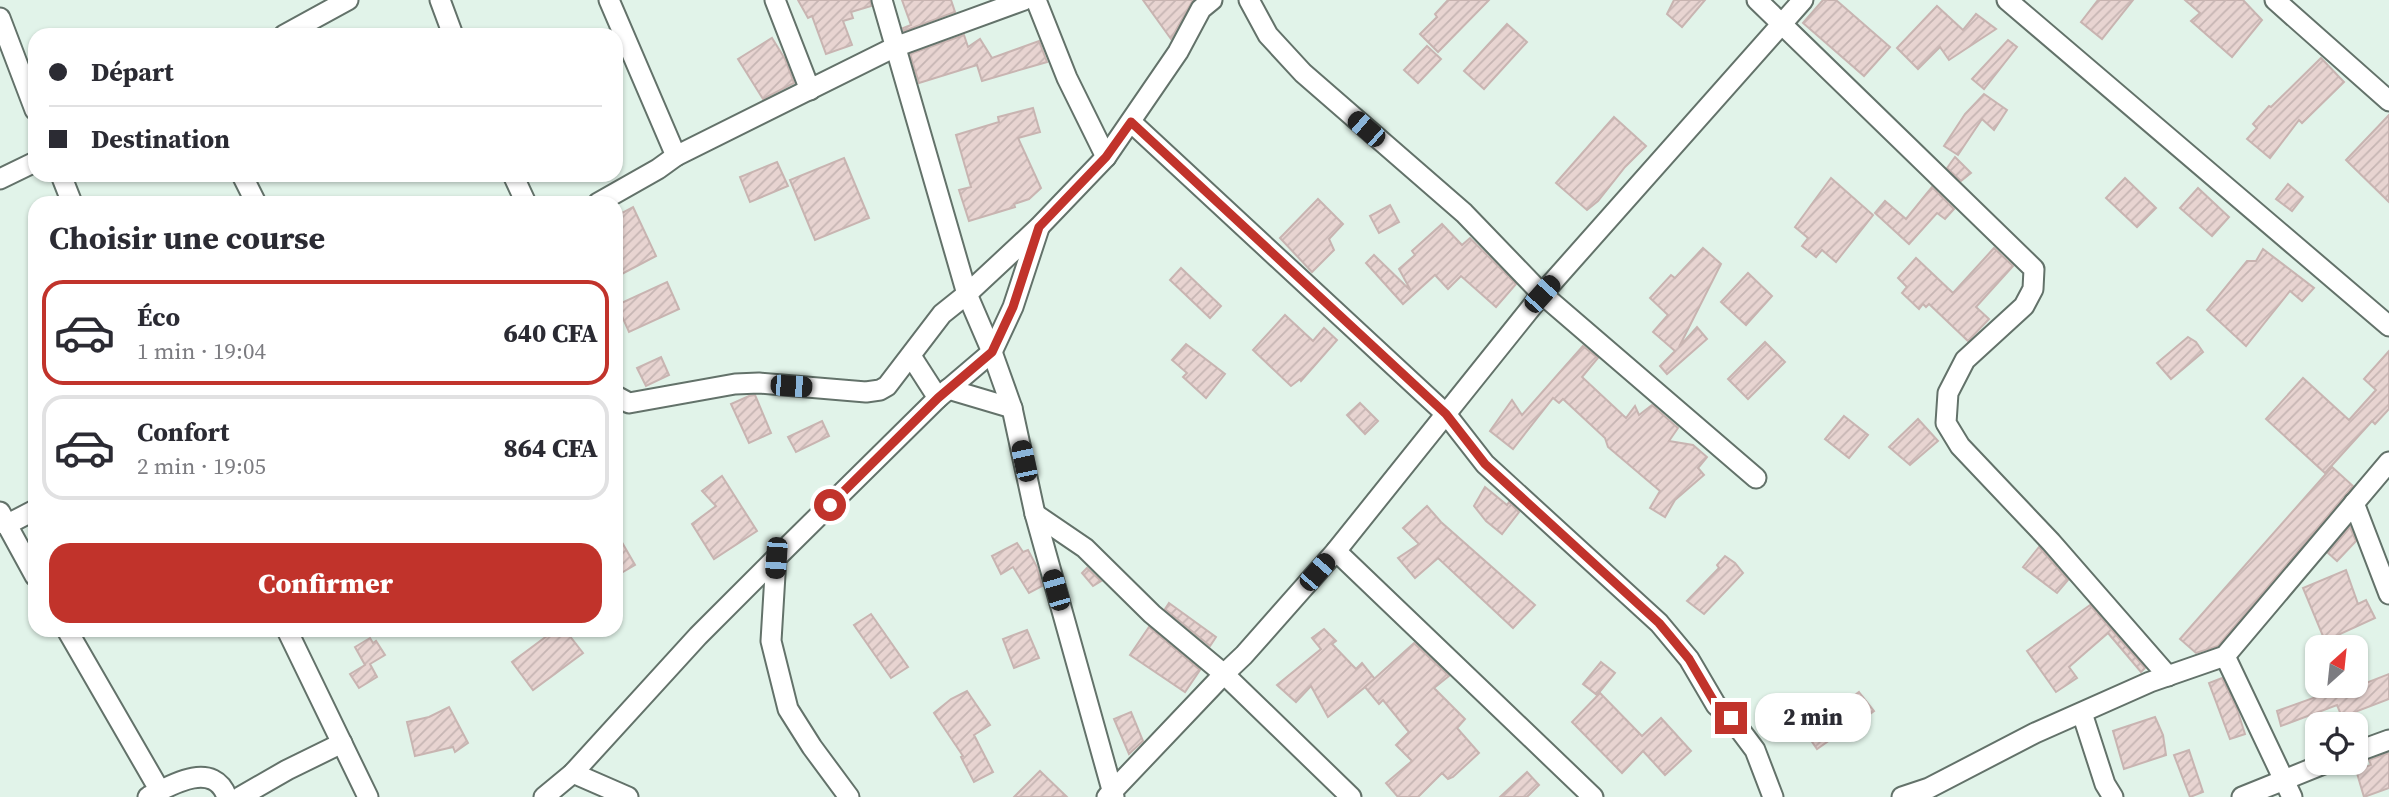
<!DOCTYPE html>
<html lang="fr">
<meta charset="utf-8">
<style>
:root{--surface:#fff;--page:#f7f7f7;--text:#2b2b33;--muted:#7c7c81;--line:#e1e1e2;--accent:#c1332b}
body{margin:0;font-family:"Source Serif 4",serif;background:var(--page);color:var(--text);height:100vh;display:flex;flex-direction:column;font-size:26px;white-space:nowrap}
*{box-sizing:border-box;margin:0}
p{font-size:23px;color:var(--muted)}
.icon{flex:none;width:38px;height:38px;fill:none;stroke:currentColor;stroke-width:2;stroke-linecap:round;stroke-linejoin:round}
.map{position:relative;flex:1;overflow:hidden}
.panel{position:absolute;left:28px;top:196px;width:595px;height:441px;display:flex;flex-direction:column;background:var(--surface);border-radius:21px;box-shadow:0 2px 5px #0004}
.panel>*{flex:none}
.hud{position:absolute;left:28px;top:28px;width:595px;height:154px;border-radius:21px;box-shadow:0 2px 5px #0004;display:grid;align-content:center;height:154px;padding:0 21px;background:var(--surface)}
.needle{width:46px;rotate:27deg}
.buttons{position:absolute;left:2305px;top:635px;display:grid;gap:14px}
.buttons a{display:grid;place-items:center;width:63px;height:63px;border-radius:14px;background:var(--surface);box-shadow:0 2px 5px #0004;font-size:35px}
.end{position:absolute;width:32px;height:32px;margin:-16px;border:9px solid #c1332b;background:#fff;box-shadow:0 0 0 4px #fff}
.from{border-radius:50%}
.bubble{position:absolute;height:49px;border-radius:21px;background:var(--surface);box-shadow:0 2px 5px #0004;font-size:23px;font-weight:800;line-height:49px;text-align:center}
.car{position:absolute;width:21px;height:42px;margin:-21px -10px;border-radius:9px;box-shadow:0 0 5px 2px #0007;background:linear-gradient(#222 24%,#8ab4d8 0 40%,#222 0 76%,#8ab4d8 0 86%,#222 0)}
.hud b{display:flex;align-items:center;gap:24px;height:66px;font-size:26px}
.hud b+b{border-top:2px solid var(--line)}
.hud i{width:18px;height:18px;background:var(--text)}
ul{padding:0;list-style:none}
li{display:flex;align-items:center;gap:21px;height:105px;margin:0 14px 10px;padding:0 7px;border:4px solid var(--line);border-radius:21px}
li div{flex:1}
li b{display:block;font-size:26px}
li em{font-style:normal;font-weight:800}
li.active{border-color:var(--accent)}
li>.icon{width:63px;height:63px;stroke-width:1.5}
h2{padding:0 21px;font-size:32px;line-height:84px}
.cta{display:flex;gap:14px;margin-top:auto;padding:14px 21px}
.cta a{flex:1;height:80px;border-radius:21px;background:var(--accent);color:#fff;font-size:28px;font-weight:800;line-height:80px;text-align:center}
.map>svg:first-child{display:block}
</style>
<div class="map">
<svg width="2389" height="797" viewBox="0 0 2389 797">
<defs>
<pattern id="building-hatch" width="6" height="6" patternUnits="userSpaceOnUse" patternTransform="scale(1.75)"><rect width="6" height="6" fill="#e8d4d1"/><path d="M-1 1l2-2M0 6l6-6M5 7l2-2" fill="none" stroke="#c6b5b3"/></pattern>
</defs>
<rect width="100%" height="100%" fill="#e1f3e9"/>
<g fill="url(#building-hatch)" stroke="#c8b4b1" stroke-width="2">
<path d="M798,0H870L871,6L851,12L853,18L843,21L852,45L826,54L812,16L808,18Z"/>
<path d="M902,0H951L955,12L904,31L903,28L911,25Z"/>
<path d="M1143,0H1193L1171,39Z"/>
<path d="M1448,0H1489L1438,52L1420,34L1437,17L1435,14Z"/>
<path d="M1674,0H1705L1682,27L1667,14Z"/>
<path d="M1823,0H1836L1890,47L1864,76L1803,23Z"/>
<path d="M2098,0H2133L2102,39L2081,22Z"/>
<path d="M2185,0H2243L2262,20L2232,57L2191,21L2200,13Z"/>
<path d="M1937,6L1963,30L1976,14L1996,29L1949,60L1940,47L1918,69L1897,48Z"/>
<path d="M1507,24L1527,42L1484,89L1464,71Z"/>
<path d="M964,35L968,47L980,39L992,58L1039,41L1047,62L982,81L977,65L919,83L910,54Z"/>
<path d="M772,38L785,59L794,83L763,99L738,59Z"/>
<path d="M2008,40L2017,47L1984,89L1972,79Z"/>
<path d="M1427,46L1441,59L1418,83L1404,70Z"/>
<path d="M2321,58L2344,82L2302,123L2299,120L2270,158L2247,139L2257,128L2253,124L2269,106L2271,107Z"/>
<path d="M1984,94L2007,110L1994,130L1982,119L1958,155L1944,146L1965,114Z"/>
<path d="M1033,108L1040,132L1018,138L1041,188L1029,199L1014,204L1015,207L969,221L959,190L971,187L956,135L999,122L998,117Z"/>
<path d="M2389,115V202L2346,160Z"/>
<path d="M1614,117L1646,146L1625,167L1598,201L1587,210L1556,183Z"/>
<path d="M1955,157L1971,173L1961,181L1947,168Z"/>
<path d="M844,158L869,218L815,240L790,180Z"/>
<path d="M777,162L788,186L750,202L740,177Z"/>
<path d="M1831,178L1873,215L1836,262L1822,250L1816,257L1802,246L1808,238L1795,227Z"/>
<path d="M2125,178L2156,208L2137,227L2106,198Z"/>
<path d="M2288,184L2303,197L2292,211L2276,199Z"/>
<path d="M1932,187L1954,209L1945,219L1937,213L1909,244L1875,213L1885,201L1906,219Z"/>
<path d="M2198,188L2229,217L2212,236L2180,208Z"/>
<path d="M1318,199L1343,224L1329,239L1334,250L1312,272L1280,238Z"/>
<path d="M1390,205L1399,222L1379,233L1370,216Z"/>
<path d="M633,207L656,256L616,277V216Z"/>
<path d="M1442,224L1462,245L1470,238L1516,284L1496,307L1461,276L1448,289L1435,275L1403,304L1366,263L1374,255L1411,291L1399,269L1415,255L1412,251Z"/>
<path d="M1703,248L1721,264L1679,347L1697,327L1707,339L1667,374L1660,366L1675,351L1653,332L1668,315L1650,298L1671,275L1675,278Z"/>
<path d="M1994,248L2013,266L1976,307L1989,319L1968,341L1929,304L1926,307L1923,304L1919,309L1902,293L1907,287L1898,278L1916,258L1953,293Z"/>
<path d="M2263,249L2314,288L2302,301L2290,291L2246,346L2207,310L2247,261H2256Z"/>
<path d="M1181,268L1221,306L1210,318L1170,280Z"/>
<path d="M1748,273L1772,296L1746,325L1721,302Z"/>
<path d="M667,282L679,309L629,332L617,305Z"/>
<path d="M1285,315L1313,341L1324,328L1337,340L1301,381L1300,379L1291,386L1253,350Z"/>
<path d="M2188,337L2196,342L2203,352L2171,379L2157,363Z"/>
<path d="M1765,342L1785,362L1748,399L1728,379Z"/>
<path d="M1186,344L1225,374L1206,398L1183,377L1187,373L1172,360Z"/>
<path d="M1583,346L1598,358L1582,377L1626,418L1635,406L1639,415L1652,405L1678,428L1669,441L1693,445L1707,457L1698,468L1704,475L1675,500L1665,517L1650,508L1660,491L1608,447L1605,438L1563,399L1559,403L1553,398L1513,449L1490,431L1512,400L1522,415Z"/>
<path d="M2389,351V409L2375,424L2372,421L2325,473L2266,419L2303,378L2349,420L2376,390L2364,379Z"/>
<path d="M661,357L669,375L646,386L637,368Z"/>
<path d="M755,395L771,433L749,443L731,404L749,396Z"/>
<path d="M1360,403L1378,421L1365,434L1347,415Z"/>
<path d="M1844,416L1868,435L1849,458L1825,439Z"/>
<path d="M1918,419L1938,441L1910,465L1889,447Z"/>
<path d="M822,421L829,436L796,452L788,437Z"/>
<path d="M2332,467L2353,486L2218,646L2196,653L2180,639Z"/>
<path d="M722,476L757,531L714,559L692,524L716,506L702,491Z"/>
<path d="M1485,487L1507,505L1509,502L1519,512L1502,534L1486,521L1474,506Z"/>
<path d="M1427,506L1441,522L1535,605L1513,628L1438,558L1415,578L1398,558L1419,544L1403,528Z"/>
<path d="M2350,527L2356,541L2337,561L2328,553Z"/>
<path d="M616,532L635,565L616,576Z"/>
<path d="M1017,543L1023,552L1028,550L1037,567L1042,586L1029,593L1013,567L1001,574L992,556Z"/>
<path d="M2039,547L2068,580L2057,593L2023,567Z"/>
<path d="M1725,556L1735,563L1743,573L1704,614L1687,601L1719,568L1717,565Z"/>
<path d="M1087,568L1101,581L1093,586L1082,573Z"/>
<path d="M2346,570L2358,604L2366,600L2375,618L2325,641L2303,588Z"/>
<path d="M1169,603L1216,637L1210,646L1165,609Z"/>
<path d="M2090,605L2145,668L2141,672L2108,633L2069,667L2077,678L2056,692L2027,651Z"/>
<path d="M871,614L908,667L891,678L854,625Z"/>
<path d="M1149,627L1200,670L1185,692L1130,655Z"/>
<path d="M1324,629L1336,641L1332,644L1356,669L1362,663L1375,679L1328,717L1311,686L1296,702L1277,685L1321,649L1312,638Z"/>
<path d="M555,630H565L583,653L533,690L512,662Z"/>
<path d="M1027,630L1039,658L1014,668L1003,639Z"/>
<path d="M370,638L373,643L376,641L385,655L370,664L377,677L359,688L350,674L365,665L355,647Z"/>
<path d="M1414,643L1449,676L1434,688L1465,719L1457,728L1479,753L1453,777L1448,779L1442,773L1418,797H1398L1386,783L1412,761L1396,745L1409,732L1383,700L1379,704L1365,687Z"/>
<path d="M1601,662L1615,673L1597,695L1583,684Z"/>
<path d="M2389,674V699L2342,717L2337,705L2281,726L2277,711L2341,688L2343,692Z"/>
<path d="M2222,678L2237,709L2245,734L2230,739L2209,683Z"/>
<path d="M967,691L990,725L974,735L993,772L974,782L961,757L963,756L934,713L951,699Z"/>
<path d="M1859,692L1874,711L1839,737L1837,735L1817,749L1806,733Z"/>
<path d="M1600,693L1642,736L1661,718L1691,751L1665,775L1643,751L1622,773L1572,722Z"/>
<path d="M449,707L468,743L455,752L453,747L415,756L407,722L429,717Z"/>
<path d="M1131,712L1143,741L1129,754L1114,719Z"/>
<path d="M2155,717L2163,735L2166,755L2124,769L2113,731Z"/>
<path d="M2189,750L2203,792L2190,797L2174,755Z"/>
<path d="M2389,753V788L2364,797L2356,770L2371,765L2369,760Z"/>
<path d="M1040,771L1067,797H1014Z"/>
<path d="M1527,772L1539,785L1527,797H1500Z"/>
</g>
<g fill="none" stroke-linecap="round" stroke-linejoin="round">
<defs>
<g id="minor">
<path d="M440,0L453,35"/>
<path d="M609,0L676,156"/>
<path d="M775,0L810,90"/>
<path d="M882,0L967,294L992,352L1012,408L1035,514L1114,797"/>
<path d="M1036,0L1067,78L1106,157"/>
<path d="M1249,0L1268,35L1303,73L1464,213L1542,294L1756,478"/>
<path d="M1757,0L2034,269L2033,289L2024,306L1965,360L1948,393L1946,423L1960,446L2051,542L2168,676"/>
<path d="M2007,0L2389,326"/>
<path d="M2275,0L2389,101"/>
<path d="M0,18L35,110"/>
<path d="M284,35L348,0"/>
<path d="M1131,122L1446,414L1485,464L1659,623L1689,659L1716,705L1731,718L1755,750L1773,797"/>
<path d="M61,175L72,203"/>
<path d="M242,175L256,203"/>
<path d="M513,175L526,203"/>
<path d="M0,179L35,162"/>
<path d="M598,203L658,169L676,156L895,47L1024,0"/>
<path d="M911,356L938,398"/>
<path d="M948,389L1012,408"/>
<path d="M616,396L629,403L735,384L759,383L866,392L880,390L887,386L942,314L967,294L1039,227L1106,157L1178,52L1201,9L1212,0"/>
<path d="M2354,503L2389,594"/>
<path d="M0,512L35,576"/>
<path d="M1035,514L1085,548L1152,614L1224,674L1351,797"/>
<path d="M6,525L35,510"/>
<path d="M1336,551L1593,797"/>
<path d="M776,558L771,641L788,709L812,747L849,797"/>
<path d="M67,630L160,791"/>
<path d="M287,630L368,797"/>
<path d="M2225,656L2292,797"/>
<path d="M2082,713L2105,784L2113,797"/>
<path d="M2356,752L2389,740"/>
<path d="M573,773L628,797"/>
<path d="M148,797C172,784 214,760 227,797"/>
<path d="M240,797L287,770L342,743"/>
<path d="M544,797L573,773L698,636L776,558L938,398L992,352L1013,307L1039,228"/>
<path d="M1107,797L1224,674L1244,655L1336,551L1542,294L1803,0"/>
<path d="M1902,797L1929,788L2035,733L2150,682L2225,656L2389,462"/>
<path d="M2242,797L2326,763"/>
</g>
</defs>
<use href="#minor" stroke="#63726a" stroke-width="23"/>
<use href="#minor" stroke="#fff" stroke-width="19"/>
</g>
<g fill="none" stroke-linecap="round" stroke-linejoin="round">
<path stroke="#c1332b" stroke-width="9" d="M830,505L938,398L992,352L1013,307L1039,227L1106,157L1131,122L1446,414L1485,464L1659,623L1689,659L1716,705L1731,718"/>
</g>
</svg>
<div class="buttons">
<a><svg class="needle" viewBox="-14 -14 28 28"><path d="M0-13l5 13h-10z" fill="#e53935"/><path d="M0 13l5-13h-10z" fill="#7c7c81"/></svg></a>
<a><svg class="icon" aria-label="locate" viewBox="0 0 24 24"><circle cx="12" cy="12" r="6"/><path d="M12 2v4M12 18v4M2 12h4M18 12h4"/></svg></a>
</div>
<i class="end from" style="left:830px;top:505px"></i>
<i class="end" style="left:1731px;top:718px"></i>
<div class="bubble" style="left:1755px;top:693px;width:116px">2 min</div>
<i class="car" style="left:1366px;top:129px;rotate:311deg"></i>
<i class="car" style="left:1542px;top:294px;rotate:42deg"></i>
<i class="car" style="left:791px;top:386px;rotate:94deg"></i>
<i class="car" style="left:1024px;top:461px;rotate:348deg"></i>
<i class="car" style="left:776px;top:558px;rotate:184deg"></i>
<i class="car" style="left:1317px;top:572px;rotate:41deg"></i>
<i class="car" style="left:1056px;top:590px;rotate:344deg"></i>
<div class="hud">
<b><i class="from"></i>Départ</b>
<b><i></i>Destination</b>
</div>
<section class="panel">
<h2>Choisir une course</h2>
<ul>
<li class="active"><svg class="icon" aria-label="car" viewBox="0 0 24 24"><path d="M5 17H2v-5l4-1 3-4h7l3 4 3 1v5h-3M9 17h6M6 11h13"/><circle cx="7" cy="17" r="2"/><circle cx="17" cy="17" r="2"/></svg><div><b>Éco</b><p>1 min · 19:04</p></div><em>640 CFA</em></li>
<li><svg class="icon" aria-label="car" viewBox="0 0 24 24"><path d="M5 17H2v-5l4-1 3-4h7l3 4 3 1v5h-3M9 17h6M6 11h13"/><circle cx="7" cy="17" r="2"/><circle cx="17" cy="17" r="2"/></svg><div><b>Confort</b><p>2 min · 19:05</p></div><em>864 CFA</em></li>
</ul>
<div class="cta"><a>Confirmer</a></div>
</section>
</div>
